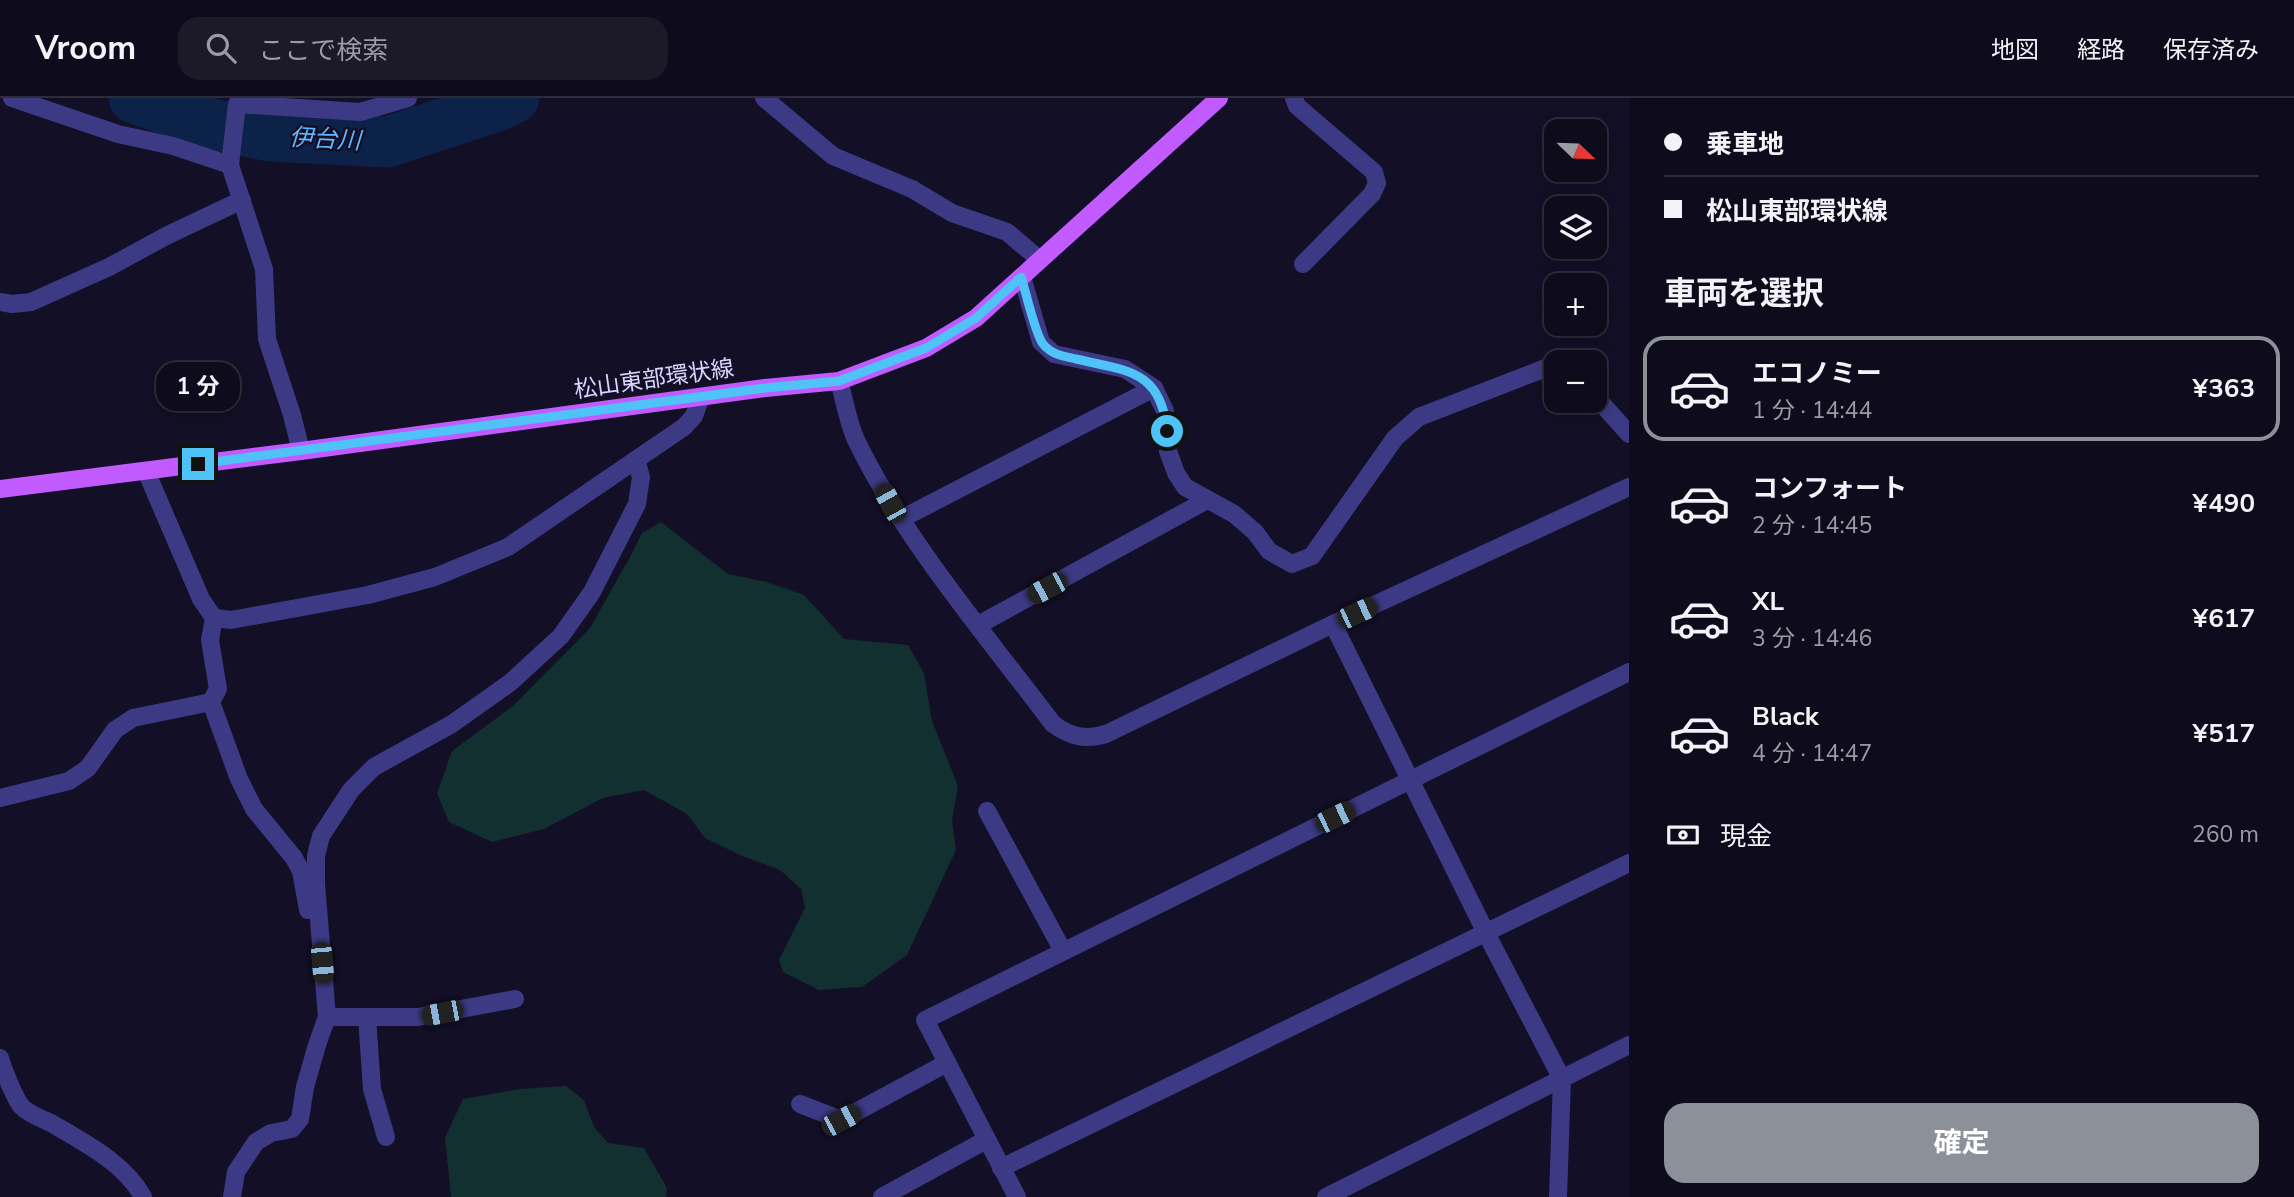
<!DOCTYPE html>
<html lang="ja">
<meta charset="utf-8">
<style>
:root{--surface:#0e0b1c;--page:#1c1929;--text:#f1f3f6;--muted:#9b9ba3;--line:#2e2b3b;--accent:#8c9099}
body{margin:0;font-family:"Nunito Sans","Noto Sans JP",sans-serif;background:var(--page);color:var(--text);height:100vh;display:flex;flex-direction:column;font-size:26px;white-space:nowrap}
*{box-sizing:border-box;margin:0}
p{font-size:23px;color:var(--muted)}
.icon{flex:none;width:38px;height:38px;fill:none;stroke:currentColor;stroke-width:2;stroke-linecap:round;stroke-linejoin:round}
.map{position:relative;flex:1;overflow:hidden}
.panel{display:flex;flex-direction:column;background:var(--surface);width:665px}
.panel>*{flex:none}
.banner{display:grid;align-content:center;height:154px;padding:0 35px;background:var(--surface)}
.needle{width:46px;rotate:113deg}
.buttons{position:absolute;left:1544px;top:21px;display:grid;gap:14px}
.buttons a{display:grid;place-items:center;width:63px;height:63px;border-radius:14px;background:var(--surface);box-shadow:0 4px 18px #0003,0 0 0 2px var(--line);font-size:35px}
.end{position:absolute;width:32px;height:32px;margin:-16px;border:9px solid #4fc3f7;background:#111;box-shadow:0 0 0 4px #111}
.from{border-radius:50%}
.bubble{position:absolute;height:49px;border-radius:21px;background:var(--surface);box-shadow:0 4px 18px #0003,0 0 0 2px var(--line);font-size:23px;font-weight:700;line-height:49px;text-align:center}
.car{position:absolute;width:21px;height:42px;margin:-21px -10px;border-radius:9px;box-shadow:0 0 5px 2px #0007;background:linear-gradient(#222 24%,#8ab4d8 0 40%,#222 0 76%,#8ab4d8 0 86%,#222 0)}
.banner b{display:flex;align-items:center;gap:24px;height:66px;font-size:26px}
.banner b+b{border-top:2px solid var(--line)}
.banner i{width:18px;height:18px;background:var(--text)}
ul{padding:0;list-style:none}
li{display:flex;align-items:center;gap:21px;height:105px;margin:0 14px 10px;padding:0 21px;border:4px solid transparent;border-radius:21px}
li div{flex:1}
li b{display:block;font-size:26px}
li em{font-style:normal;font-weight:700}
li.on{border-color:var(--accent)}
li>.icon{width:63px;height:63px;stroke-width:1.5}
h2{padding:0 35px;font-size:32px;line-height:84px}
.pay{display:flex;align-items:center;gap:18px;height:77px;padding:0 35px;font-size:26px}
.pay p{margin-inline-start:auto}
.action{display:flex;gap:14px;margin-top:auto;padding:14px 35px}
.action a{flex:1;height:80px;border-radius:21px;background:var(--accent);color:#fff;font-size:28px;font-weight:700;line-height:80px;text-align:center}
header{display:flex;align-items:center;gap:42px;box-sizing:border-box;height:98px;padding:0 35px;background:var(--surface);border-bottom:2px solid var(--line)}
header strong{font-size:33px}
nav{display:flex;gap:38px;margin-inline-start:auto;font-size:24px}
.search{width:490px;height:63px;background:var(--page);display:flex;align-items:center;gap:18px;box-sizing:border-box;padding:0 24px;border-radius:21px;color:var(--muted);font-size:26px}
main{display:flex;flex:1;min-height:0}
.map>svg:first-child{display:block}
</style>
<header>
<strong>Vroom</strong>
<div class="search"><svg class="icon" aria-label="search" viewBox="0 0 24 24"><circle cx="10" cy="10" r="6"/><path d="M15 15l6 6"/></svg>ここで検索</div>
<nav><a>地図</a><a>経路</a><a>保存済み</a></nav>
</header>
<main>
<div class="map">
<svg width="1629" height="1099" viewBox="0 0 1629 1099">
<rect width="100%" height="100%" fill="#130f26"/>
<g fill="#12302f">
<path d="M661,424L728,476L767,484L804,497L844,541L908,547L924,575L932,623L958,688L952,722L956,752L907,857L862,889L819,892L783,874L779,862L805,810L801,791L780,772L742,758L705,740L687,716L644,692L603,700L544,731L492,744L449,724L437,695L452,653L513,608L590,530L630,459L642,435Z"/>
<path d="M566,988L584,1002L594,1029L608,1045L644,1050L667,1090L666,1099H451L445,1040L463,1001L520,991Z"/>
</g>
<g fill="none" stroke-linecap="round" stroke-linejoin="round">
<path stroke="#0c2248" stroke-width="51" d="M134,0L198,23L270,38L387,44L497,8L514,0"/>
<g stroke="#3d3a85" stroke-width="18">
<path d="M12,0L118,36L173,48L230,67"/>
<path d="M764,0L833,58L912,91L952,115L1007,134L1040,162"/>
<path d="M1294,0L1297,8L1374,74L1377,85L1372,96L1303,166"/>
<path d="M1022,179L1041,244L1054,256L1125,271L1154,290L1165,313L1168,353L1176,375L1185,389L1234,416L1255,434L1269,453L1292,466L1312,458L1395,340L1419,319L1551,268H1556"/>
<path d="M0,204L12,206L31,204L109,169L168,137L242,102"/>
<path d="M839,283C845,303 848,326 857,344C906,444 986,537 1053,626C1071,639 1085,642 1106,636L1333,526L1629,389"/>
<path d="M1594,297L1629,336"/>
<path d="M301,353L292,317L267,241L264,171L230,67L237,6L360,14L408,0"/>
<path d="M146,373L201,501L214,520L231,522L368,497L435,479L508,449L684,329L694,318L701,299"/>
<path d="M901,421L1154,290"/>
<path d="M1333,526L1486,835L1562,981L1558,1099"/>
<path d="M978,527L1207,402"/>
<path d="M211,604L218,591L210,542L214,520"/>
<path d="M0,700L69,683L88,670L115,632L133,620L211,604L239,681L254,711L294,760L301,773L308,812"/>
<path d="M987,713L1063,853"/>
<path d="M327,919H418L515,901"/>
<path d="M367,919L372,991L386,1039"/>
<path d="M0,960C2,969 16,1003 22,1009C29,1016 42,1021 51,1025C83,1044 125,1065 143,1099"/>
<path d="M800,1006L841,1022L947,965"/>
<path d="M1001,1070L1629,765"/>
<path d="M232,1099L236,1074L256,1044L271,1035L292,1031L300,1021L305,989L317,947L327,919L316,786V758L321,738L351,692L374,669L452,626L511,584L561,538L592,494L637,406L641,379L636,362"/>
<path d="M882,1099L986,1042"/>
<path d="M1017,1099L925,922L1629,574"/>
<path d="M1326,1099L1629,947"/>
</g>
<path stroke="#c25bff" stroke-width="18" d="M0,391L301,353L765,290L839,283L926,250L976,220L1219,0"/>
</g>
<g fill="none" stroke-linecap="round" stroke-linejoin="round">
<path stroke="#4fc3f7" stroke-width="9" d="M198,366L765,290L839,283L926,250L976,220L1021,179C1026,194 1035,236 1043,246C1052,257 1063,258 1076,261C1126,273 1161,271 1167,333"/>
</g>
<g text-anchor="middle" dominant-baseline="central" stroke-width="5" stroke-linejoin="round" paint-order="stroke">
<g font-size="23" fill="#d9d4ff" stroke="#130f26">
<text transform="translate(654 281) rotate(-8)">松山東部環状線</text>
</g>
<g font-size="24" font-style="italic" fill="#62b6ff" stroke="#130f26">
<text transform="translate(325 41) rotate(3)">伊台川</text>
</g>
</g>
</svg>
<div class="buttons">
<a><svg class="needle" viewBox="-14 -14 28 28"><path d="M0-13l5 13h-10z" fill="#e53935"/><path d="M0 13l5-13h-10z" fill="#9b9ba3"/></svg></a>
<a><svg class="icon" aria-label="layers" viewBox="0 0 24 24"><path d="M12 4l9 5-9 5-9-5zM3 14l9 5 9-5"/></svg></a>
<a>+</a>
<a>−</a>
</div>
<i class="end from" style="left:1167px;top:333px"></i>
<i class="end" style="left:198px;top:366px"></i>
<div class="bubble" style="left:156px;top:264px;width:84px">1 分</div>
<i class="car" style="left:890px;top:405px;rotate:331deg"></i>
<i class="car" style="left:1047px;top:490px;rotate:242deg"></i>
<i class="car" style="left:1357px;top:515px;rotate:65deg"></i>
<i class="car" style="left:1335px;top:719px;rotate:64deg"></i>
<i class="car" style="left:322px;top:865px;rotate:175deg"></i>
<i class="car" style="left:442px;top:915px;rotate:259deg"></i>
<i class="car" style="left:841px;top:1022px;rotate:62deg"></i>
</div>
<section class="panel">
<div class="banner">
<b><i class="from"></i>乗車地</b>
<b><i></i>松山東部環状線</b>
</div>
<h2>車両を選択</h2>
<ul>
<li class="on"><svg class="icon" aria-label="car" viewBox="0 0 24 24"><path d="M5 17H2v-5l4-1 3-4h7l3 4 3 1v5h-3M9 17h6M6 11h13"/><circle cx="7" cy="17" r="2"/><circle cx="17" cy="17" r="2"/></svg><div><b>エコノミー</b><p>1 分 · 14:44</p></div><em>¥363</em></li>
<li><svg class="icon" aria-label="car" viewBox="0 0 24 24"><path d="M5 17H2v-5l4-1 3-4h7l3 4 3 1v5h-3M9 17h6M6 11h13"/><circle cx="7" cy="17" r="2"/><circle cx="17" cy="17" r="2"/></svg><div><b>コンフォート</b><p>2 分 · 14:45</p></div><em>¥490</em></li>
<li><svg class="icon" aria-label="car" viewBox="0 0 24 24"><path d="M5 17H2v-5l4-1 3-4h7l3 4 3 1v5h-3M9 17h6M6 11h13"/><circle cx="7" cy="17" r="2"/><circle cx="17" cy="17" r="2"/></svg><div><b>XL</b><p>3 分 · 14:46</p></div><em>¥617</em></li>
<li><svg class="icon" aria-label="car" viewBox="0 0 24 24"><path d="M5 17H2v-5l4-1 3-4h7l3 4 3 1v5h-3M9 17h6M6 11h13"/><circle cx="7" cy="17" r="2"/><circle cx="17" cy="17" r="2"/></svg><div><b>Black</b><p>4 分 · 14:47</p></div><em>¥517</em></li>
</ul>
<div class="pay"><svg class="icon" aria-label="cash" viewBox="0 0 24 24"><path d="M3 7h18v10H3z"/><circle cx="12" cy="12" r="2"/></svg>現金<p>260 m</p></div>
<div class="action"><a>確定</a></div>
</section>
</main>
